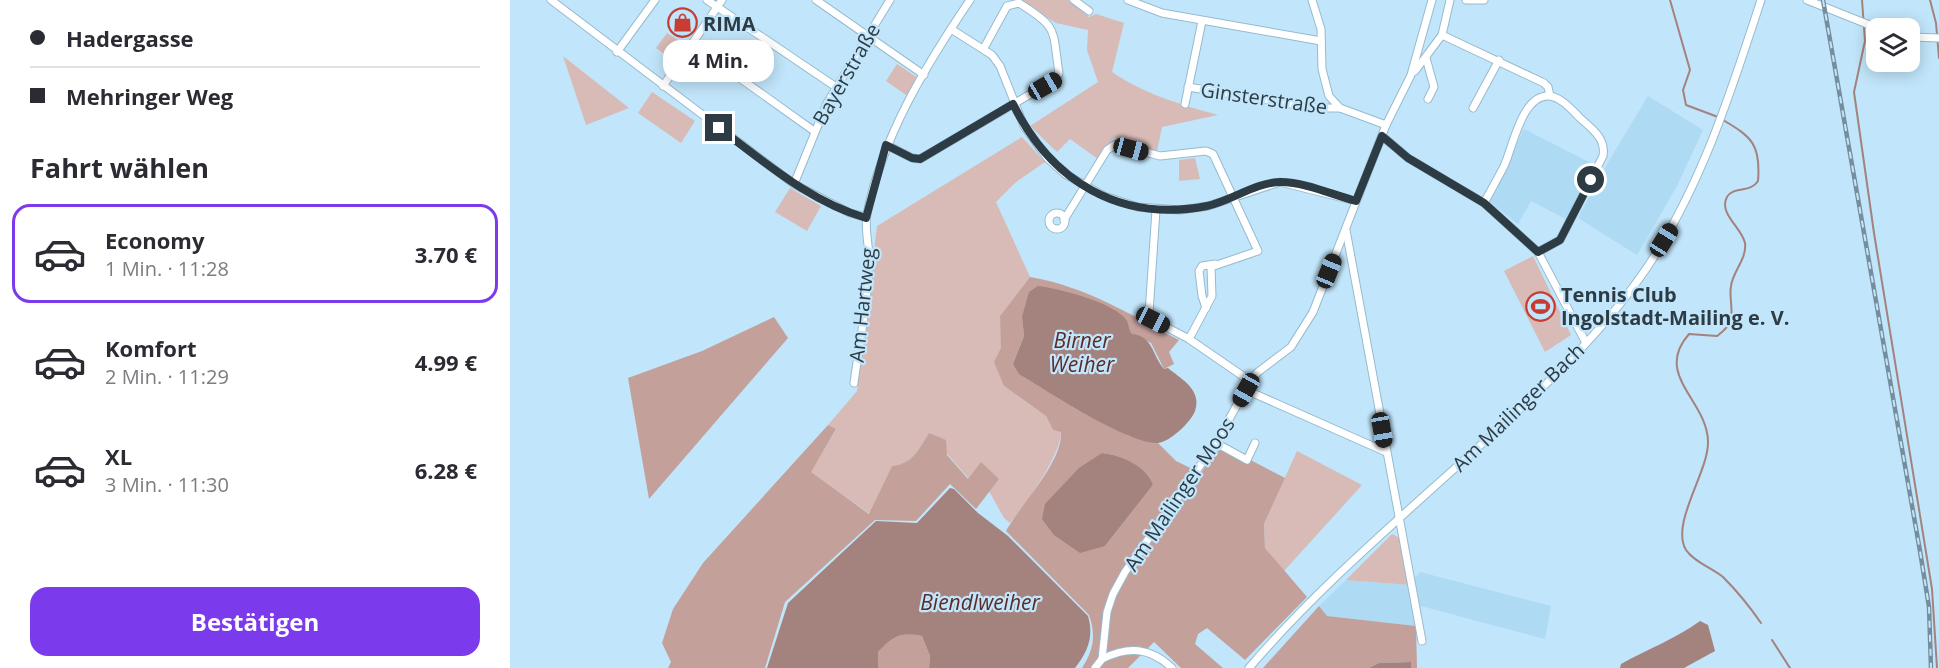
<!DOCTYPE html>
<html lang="de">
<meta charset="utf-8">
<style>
:root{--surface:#fff;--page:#f7f7f7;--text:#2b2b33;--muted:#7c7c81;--line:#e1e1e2;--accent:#7c3aed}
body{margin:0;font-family:"Open Sans",sans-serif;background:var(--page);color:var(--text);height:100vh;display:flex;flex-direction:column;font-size:22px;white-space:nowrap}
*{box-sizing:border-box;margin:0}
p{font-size:20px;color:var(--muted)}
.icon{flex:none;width:33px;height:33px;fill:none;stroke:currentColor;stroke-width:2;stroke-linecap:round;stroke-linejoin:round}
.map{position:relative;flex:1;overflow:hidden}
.drawer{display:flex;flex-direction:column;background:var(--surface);width:510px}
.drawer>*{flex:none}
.banner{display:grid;align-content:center;height:132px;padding:0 30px;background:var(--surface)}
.controls{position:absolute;left:1356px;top:18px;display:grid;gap:12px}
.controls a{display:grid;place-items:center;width:54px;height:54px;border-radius:12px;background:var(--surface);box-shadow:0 3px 15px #0003;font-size:30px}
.end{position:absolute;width:27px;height:27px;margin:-14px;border:8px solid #2d3b44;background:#fff;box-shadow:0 0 0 3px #fff}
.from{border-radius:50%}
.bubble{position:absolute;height:42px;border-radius:18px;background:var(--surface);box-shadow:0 3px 15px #0003;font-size:20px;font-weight:700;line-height:42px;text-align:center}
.car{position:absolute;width:18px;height:36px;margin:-18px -9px;border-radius:8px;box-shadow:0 0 4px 2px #0007;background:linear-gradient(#222 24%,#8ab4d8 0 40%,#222 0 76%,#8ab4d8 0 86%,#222 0)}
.banner b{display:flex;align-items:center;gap:21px;height:57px;font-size:22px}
.banner b+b{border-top:2px solid var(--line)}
.banner i{width:15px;height:15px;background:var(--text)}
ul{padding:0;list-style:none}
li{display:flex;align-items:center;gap:18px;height:99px;margin:0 12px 9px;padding:0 18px;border:3px solid transparent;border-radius:18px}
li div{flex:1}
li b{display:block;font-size:22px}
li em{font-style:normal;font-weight:700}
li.active{border-color:var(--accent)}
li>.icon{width:54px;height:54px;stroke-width:1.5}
h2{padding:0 30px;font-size:27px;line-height:72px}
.cta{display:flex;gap:12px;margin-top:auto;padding:12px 30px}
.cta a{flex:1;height:69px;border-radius:18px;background:var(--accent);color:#fff;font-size:24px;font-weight:700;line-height:69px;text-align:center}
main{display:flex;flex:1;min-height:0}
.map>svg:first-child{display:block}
</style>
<main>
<section class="drawer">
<div class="banner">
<b><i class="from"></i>Hadergasse</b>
<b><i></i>Mehringer Weg</b>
</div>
<h2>Fahrt wählen</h2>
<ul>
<li class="active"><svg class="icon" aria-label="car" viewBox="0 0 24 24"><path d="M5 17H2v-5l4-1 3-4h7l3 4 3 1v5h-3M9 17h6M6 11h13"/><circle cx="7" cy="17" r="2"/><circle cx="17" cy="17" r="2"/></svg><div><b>Economy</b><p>1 Min. · 11:28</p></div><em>3.70 €</em></li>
<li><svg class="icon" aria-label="car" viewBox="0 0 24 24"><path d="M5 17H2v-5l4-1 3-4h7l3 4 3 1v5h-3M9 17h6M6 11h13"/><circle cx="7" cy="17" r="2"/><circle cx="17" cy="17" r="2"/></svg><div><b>Komfort</b><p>2 Min. · 11:29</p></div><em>4.99 €</em></li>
<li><svg class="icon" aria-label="car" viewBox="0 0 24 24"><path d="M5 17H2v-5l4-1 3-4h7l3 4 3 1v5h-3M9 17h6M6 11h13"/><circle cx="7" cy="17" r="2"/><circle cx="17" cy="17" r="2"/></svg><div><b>XL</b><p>3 Min. · 11:30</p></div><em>6.28 €</em></li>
</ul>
<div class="cta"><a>Bestätigen</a></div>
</section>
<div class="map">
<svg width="1429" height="668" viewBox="0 0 1429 668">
<rect width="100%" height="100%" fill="#c1e5fa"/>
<g fill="#aedaf3">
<path d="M1138,96L1193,130L1167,186L1127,255L1068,218L1094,169Z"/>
<path d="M1014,129L1085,165L1056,219L1021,201L1008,224L979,201Z"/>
<path d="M910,572L1041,606L1035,639L911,606L906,626L817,616L809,606L836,580L899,585Z"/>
</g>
<g fill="#d8bbb6">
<path d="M509,0H558L579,17L586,14L614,23L602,72C634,94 672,105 708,115L652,127L647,151L617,144L604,137L588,159L560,139L547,152L520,126L588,82L577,50L578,30L546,23Z"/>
<path d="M157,33L175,45L164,61L146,48Z"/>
<path d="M53,56L119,108L76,125Z"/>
<path d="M387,64L408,78L399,97L376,81Z"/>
<path d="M142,92L185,121L171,143L128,113Z"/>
<path d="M512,137L535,162L506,182L486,202L520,277L490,316L494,386L536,416L543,430L551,431C552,453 515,506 500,523L494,518L479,491L488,479H459L419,433C409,450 403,464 382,466L360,514L300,472L326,430L318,425L347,391L367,226Z"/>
<path d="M685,158L690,179L669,181V160Z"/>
<path d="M280,188L311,206L297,231L265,212Z"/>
<path d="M1023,256L1061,335L1035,352L994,271Z"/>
<path d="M787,451L852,485L774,571L755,548L754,524Z"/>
<path d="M882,534L890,538L900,585L836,580Z"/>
</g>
<g fill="#c4a09b" fill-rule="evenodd">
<path d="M520,277C575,286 621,315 669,340L659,352L664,364L654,369L641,343L622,334L617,328L512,317L514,336L503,364L560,403L619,436L648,443L666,461L691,473L710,444L775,478L754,524L755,548L797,597L735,660L697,628L688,634L685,644L713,668H671L644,642L618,668H572C584,650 586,635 579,615L496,531C511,504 553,462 551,432L543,430L536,416L494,386L484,362L491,348L490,316ZM592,453C612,455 635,466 643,485L595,546Z"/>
<path d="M264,317L278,338L139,499L118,378L192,351Z"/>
<path d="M318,425L326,429L301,472L359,514L382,466C403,464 409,449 419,433L436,440L437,455L458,479L471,462L489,479L466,509L440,484L406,521L365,520L275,602L255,668H158L161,662L152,643L163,609L193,563Z"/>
<path d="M809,606L817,616L906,626L907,668H901V662L869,663L859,668H753Z"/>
<path d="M397,633L412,636L420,656L419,668H368V652L381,637Z"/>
</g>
<g fill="#a4827d">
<path d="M528,286C547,288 607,303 617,321C619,325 618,329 622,334C643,336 642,355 654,369L658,368C672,380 692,389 685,411C681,422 660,442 648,443C617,444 538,391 509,374L503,364L514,336L512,317L519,292Z"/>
<path d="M592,453C612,455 636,466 643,485L595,546L570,553L544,535L532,519L535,504L569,468Z"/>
<path d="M440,488L444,489L468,513L498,536L578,616C584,637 578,651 565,668H419L420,656L412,636C391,631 382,636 368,652V668H257L278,603L366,521L407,523Z"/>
<path d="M1190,621L1198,625L1205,651L1174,668H1110L1111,664C1138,649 1165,639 1190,621Z"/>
<path d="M901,662V668H859L869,663Z"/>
</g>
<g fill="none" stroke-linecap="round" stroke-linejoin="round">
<g stroke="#a4827d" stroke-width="2">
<path d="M1160,0L1180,70L1173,90L1176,105L1208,117"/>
<path d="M1352,0L1355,41L1344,92L1364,233L1422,589L1427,668"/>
<path d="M1420,0L1426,23L1429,58"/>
<path d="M1213,120C1242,137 1251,145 1248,181C1241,193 1223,186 1217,197C1208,213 1232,228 1235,243C1237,259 1223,271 1221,286C1219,297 1223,308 1221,318C1219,327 1213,331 1207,336L1179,334C1143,375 1197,400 1198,441C1199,472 1160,523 1176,550C1184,562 1202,568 1213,577C1227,591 1240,607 1251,623"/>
<path d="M1262,640L1280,668"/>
</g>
<defs>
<g id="minor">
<path d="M41,0L284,184L340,213L356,217"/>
<path d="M197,0L326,87"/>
<path d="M306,0L414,75"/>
<path d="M564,0L579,11"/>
<path d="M618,0L652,13L811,41"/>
<path d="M802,0L811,29L812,69L819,96L830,108L876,125"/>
<path d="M956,0H974"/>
<path d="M1297,0L1367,28"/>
<path d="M441,29L482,55L490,66L514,126L538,159L555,174L594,196L628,207L670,210L698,206L770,182L846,201"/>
<path d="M932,35L1034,83L1038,87L1040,96"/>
<path d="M1400,37L1429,38"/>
<path d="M182,44L304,131"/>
<path d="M107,52L145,0"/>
<path d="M916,58L924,87L918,99"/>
<path d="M905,71L932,35L940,0"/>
<path d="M153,86L212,0"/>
<path d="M678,87L806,108H830"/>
<path d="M675,104L692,21"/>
<path d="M963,108L989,60"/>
<path d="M872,136L898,158L974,203L1028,252L1076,343"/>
<path d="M377,145L402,158L410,159L546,79L549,73C542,28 549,28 509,3L497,6L474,48"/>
<path d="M284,184L317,103L380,0"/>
<path d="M974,203C981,190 988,178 994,166C1003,147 1012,93 1040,96C1052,98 1062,110 1070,118C1082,129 1096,138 1093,156L1050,240L1028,252"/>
<path d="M646,210L639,313L643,320L679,339L740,381"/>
<circle cx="547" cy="221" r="8"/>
<path d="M554,220L597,150L606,144L650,156L696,151L703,154L748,251L701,267L702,296L679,339"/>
<path d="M836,230L912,641"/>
<path d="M696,308L692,296L689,271L692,266L705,264"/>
<path d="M344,383C349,344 358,304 359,264C360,248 354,229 357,214C372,137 416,65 460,0"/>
<path d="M736,390L876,452"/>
<path d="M706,443L737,460L745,443"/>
<path d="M592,659C618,646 640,647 662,668"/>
<path d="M585,668L592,659L597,612L603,594L615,572L706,443L740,381L748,372L781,347L803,312L876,125L901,75L922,0"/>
<path d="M739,668C810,585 894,515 974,442C1033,388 1093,333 1138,266C1192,184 1221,92 1251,0"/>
</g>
</defs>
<use href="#minor" stroke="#97bace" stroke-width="9"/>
<use href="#minor" stroke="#fff" stroke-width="7"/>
<defs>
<path id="rail" d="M1313,0L1410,551L1419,607L1421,668"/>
</defs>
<use href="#rail" stroke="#758d9c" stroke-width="4.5"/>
<use href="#rail" stroke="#c1e5fa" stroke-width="2" stroke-dasharray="7" stroke-linecap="butt"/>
</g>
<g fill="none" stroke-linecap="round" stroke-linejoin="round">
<path stroke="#2d3b44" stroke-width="8" d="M209,128C255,162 300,202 356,218L376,145L402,158L410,159L503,104C541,181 610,223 697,206C721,201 746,182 771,182C795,182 823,195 846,201L872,136L898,158L974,203L1028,252L1050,240L1081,180"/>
</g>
<defs>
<symbol id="shop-ring" viewBox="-11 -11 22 22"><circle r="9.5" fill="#c1e5fa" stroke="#c93c32" stroke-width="1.5"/><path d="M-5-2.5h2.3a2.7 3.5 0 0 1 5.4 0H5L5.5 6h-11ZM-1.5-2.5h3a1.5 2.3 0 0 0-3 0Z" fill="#c93c32"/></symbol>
<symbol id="stadium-ring" viewBox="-11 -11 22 22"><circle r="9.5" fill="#c1e5fa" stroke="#c93c32" stroke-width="1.5"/><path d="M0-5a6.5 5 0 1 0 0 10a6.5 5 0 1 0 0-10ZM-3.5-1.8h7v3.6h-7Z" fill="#c93c32"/></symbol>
</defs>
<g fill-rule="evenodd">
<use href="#shop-ring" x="156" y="6" width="33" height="33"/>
<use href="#stadium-ring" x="1014" y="290" width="33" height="33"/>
</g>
<g text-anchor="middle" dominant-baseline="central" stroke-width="4.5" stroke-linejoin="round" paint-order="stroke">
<g font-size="20" font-weight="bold" fill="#2d3b44" stroke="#c1e5fa" text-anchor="start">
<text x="193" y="23">RIMA</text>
<text x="1051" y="294">Tennis Club<tspan x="1051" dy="23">Ingolstadt-Mailing e. V.</tspan></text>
</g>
<g font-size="20" fill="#2d3b44" stroke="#c1e5fa">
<text transform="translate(336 74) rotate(-60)">Bayerstraße</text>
<text transform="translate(754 98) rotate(8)">Ginsterstraße</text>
<text transform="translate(352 305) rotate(-84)">Am Hartweg</text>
<text transform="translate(1008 407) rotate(-44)">Am Mailinger Bach</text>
<text transform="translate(669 494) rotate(-56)">Am Mailinger Moos</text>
</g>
<g font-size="21" font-style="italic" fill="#5c2b25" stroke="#c1e5fa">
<text x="572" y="340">Birner<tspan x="572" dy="24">Weiher</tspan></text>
<text x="470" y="602">Biendlweiher</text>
</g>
</g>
</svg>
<div class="controls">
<a><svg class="icon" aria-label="layers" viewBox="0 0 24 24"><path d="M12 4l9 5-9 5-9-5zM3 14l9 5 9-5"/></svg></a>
</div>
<i class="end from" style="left:1081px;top:180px"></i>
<i class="end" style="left:209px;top:128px"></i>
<div class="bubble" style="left:153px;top:40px;width:111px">4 Min.</div>
<i class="car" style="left:535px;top:86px;rotate:60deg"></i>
<i class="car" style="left:621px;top:149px;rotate:105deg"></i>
<i class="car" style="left:1154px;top:240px;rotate:32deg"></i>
<i class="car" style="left:819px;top:271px;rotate:22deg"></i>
<i class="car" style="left:643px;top:320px;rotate:117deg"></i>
<i class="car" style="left:736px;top:390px;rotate:209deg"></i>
<i class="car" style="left:872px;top:430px;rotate:170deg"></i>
</div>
</main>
